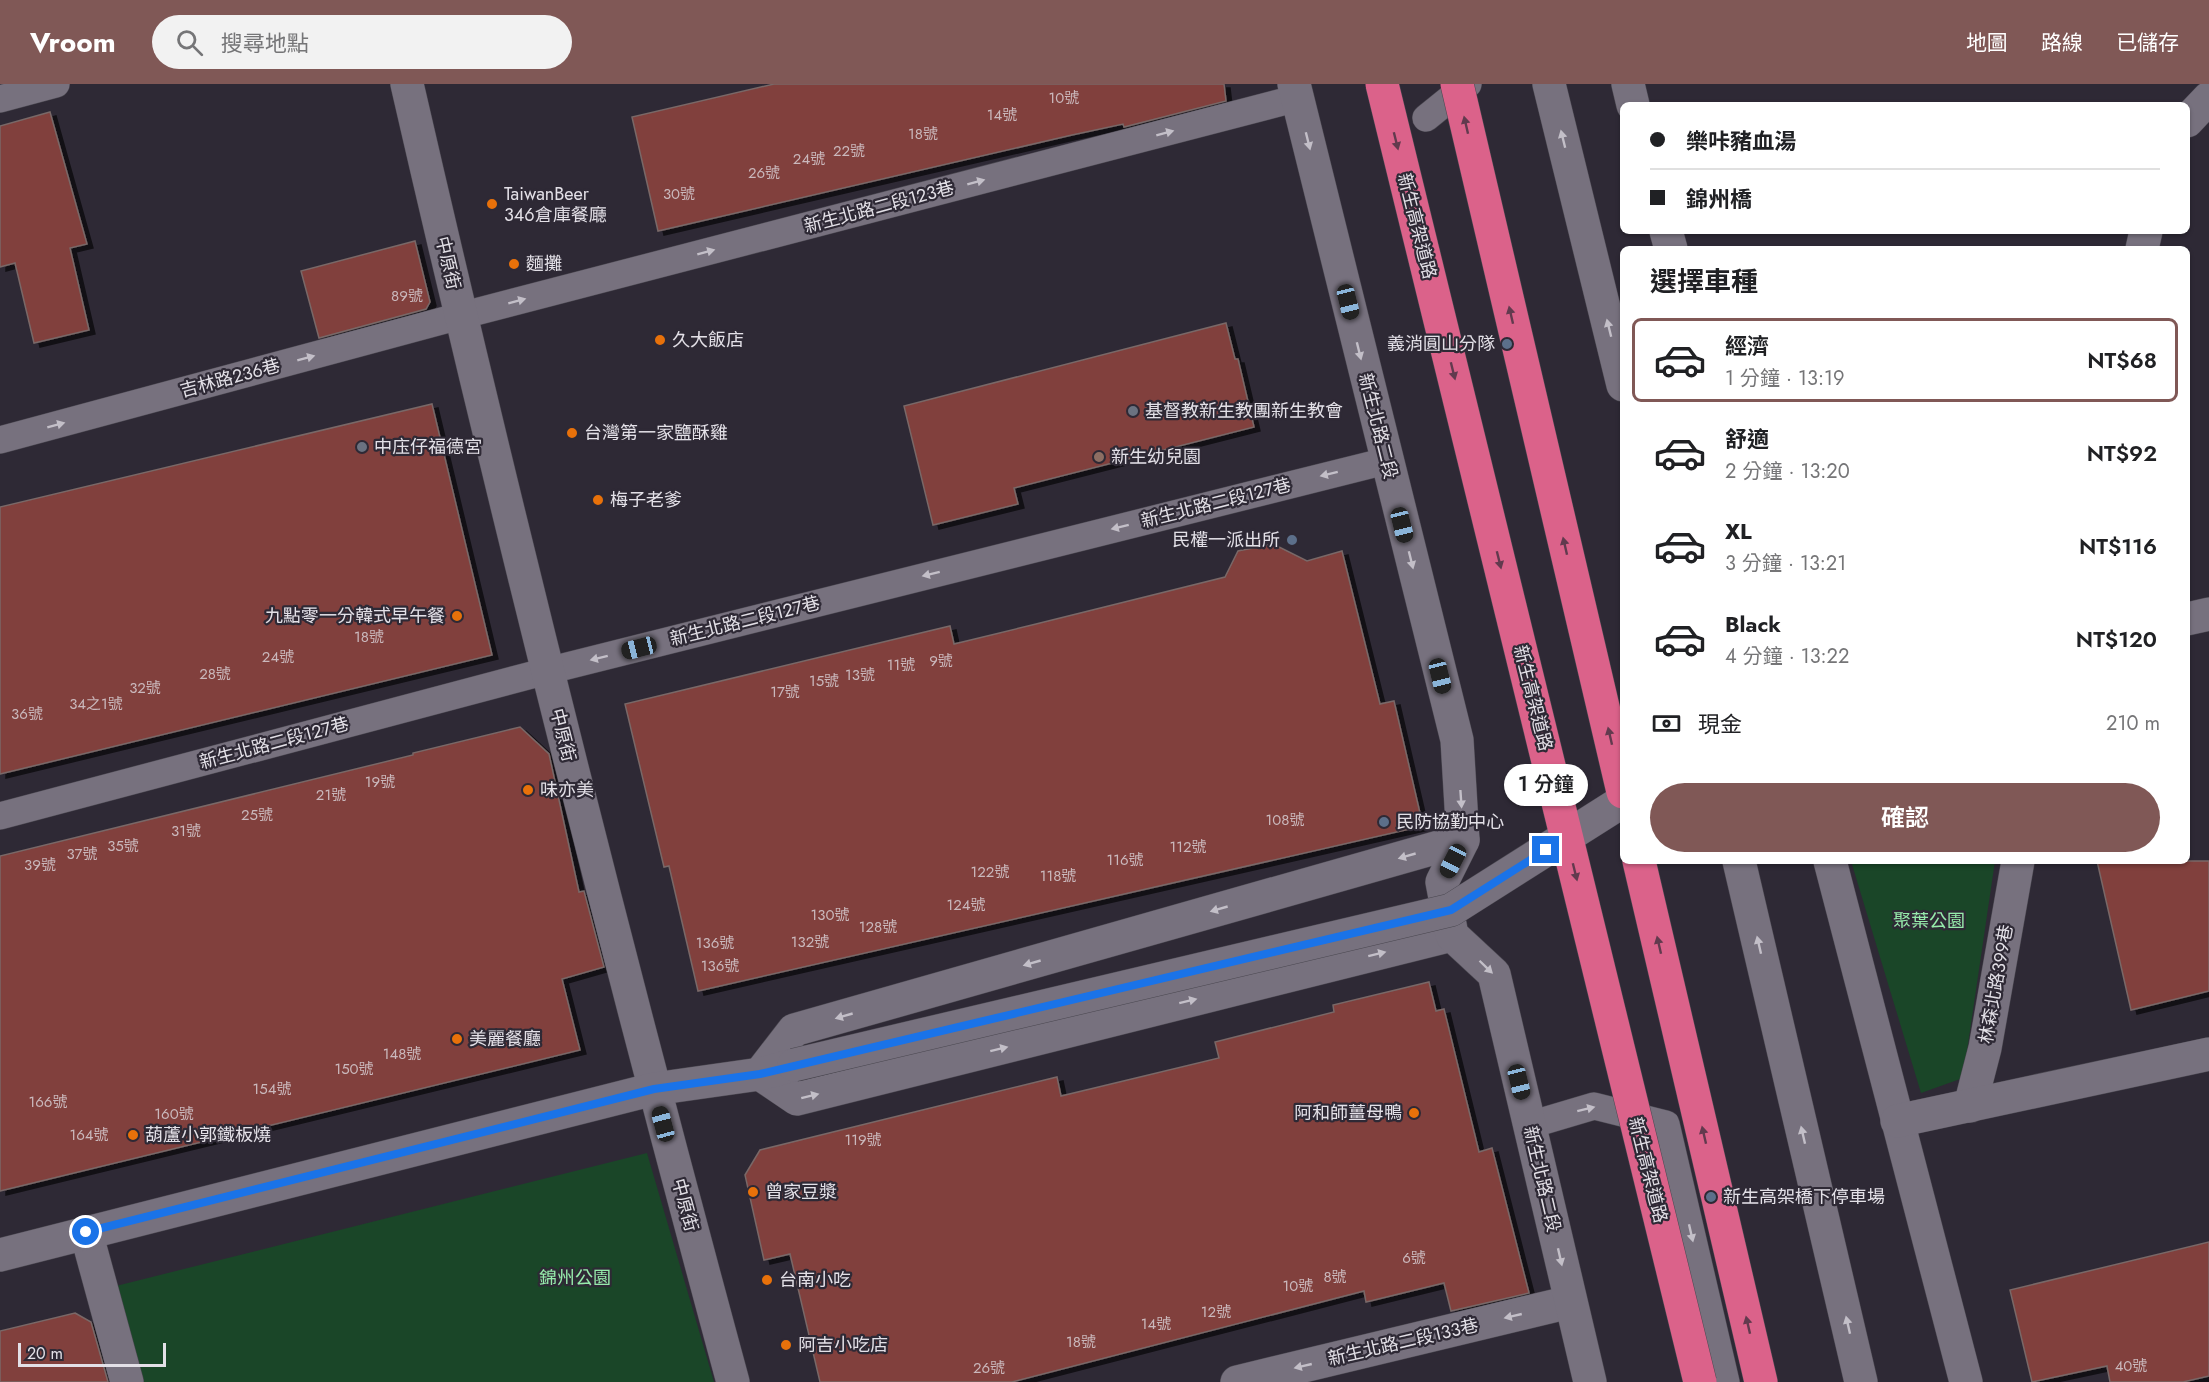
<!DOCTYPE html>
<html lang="zh-TW">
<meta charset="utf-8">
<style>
:root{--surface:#fff;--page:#f2f2f2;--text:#202124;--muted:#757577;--line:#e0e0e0;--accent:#805856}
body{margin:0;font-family:Jost,"Noto Sans TC",sans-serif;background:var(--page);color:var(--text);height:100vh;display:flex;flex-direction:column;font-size:22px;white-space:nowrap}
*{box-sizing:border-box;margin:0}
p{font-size:20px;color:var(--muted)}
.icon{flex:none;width:33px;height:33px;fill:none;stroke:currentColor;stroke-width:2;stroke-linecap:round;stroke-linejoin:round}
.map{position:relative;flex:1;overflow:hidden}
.details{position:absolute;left:1620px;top:162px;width:570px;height:618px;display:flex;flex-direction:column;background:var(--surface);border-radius:9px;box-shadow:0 2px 4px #0004}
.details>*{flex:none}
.hud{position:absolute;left:1620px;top:18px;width:570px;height:132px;border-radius:9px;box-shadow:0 2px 4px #0004;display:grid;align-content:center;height:132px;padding:0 30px;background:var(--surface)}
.scale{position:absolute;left:18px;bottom:15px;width:148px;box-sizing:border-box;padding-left:6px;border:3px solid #e3e0e7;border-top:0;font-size:16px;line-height:21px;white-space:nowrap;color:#e3e0e7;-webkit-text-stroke:4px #2e2935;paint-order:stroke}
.end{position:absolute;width:27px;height:27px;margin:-14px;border:8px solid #1a73e8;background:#fff;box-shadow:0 0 0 3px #fff}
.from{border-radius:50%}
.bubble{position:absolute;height:42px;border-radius:21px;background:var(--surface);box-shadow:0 2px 4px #0004;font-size:20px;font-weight:600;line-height:42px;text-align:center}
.car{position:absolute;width:18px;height:36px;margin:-18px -9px;border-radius:8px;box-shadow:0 0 4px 2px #0007;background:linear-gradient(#222 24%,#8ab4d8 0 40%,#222 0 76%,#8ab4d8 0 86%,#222 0)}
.hud b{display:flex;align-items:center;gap:21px;height:57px;font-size:22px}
.hud b+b{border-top:2px solid var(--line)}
.hud i{width:15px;height:15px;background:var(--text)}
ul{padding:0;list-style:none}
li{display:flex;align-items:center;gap:18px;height:84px;margin:0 12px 9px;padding:0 18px;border:3px solid transparent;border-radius:9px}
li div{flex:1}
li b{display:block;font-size:22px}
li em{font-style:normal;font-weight:600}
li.on{border-color:var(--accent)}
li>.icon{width:54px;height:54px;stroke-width:1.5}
h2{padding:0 30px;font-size:27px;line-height:72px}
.pay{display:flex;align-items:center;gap:15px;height:66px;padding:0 30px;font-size:22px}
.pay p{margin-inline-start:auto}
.button{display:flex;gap:12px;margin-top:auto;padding:12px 30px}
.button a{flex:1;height:69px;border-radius:36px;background:var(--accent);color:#fff;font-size:24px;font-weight:600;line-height:69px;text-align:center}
header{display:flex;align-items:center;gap:36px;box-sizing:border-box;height:84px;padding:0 30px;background:var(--accent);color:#fff}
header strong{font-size:28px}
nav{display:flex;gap:33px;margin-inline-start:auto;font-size:21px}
.search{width:420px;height:54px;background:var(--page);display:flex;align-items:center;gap:15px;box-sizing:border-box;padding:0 21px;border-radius:33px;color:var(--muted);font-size:22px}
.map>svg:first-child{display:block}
</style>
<header>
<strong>Vroom</strong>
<div class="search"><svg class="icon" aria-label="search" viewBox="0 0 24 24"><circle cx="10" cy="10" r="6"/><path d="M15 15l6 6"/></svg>搜尋地點</div>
<nav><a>地圖</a><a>路線</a><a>已儲存</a></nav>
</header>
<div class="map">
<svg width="2209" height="1298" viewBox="0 0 2209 1298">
<defs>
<filter id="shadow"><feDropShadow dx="6" dy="4" stdDeviation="0" flood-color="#0009"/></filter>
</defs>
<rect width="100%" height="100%" fill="#2e2935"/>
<g fill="#1a4628">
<path d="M1851,777H1995L1963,994L1921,1009Z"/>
<path d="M647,1069L714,1298H133L108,1204Z"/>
</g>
<g fill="#813f3c" stroke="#796867" stroke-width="1.5" filter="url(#shadow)">
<path d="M774,0H1224L1226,17L1124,43L1123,40L1072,51L658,147L632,33Z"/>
<path d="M50,28L87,160L70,164L89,246L34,259L15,179L0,183V42Z"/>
<path d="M415,157L430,218L426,225L319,254L301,187Z"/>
<path d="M1226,239L1235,275H1238L1254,343L1014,404L1018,420L933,441L904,322Z"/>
<path d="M432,320L492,571L0,690V423Z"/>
<path d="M1273,460L1307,477L1342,467L1380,620L1394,617L1423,742L698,907L669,782L664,783L625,620L950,542L954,560L1032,541L1225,493L1238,467Z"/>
<path d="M520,643L549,670L579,808L584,807L604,883L562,895L580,966L0,1107V772L413,671V669Z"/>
<path d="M2097,777H2209V907L2131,926Z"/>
<path d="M1429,898L1436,927L1444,925L1479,1068L1492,1064L1529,1209L1451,1227L1444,1199L1366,1218L1364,1207L1012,1298H820L790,1170L764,1176L745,1091L760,1066L1057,993L1061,1012L1219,974L1215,958L1334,928L1333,921Z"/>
<path d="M2209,1158V1292L2183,1298H2110L2107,1282L2032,1298L2010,1206Z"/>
<path d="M75,1229L91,1238L108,1298H0V1247Z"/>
</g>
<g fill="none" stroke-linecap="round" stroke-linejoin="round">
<defs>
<g id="lane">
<path d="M0,15L56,0"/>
<path d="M1426,34L1468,0"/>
<path d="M0,356L460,232L1298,14"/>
<path d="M0,732L547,587L1386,377"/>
<path d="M1530,1041L1594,1022L1666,1040L1726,1298"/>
</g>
<g id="street">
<path d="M407,0C507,435 616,867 733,1298"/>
<path d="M1628,0L1633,21"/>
<path d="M2187,37L2209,14"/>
<path d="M1666,147L1671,165"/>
<path d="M2142,165L2146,147"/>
<path d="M1830,777L1966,1298"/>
<path d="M1452,851L797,1015L760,990L794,946L1463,756"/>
<path d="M1970,1022L1985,964L2018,777"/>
<path d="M1897,1037L2209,970"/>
<path d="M86,1148L127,1298"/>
<path d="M1237,1298L1570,1218"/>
</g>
<g id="secondary">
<path d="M1294,0L1457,656L1463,756L1442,798L1452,851L1494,890L1590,1298"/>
<path d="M1549,0L1623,301"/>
<path d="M2187,535L2209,530"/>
<path d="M1739,777L1861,1298"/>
<path d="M0,1171L654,1005L760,990L794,981"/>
</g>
<path id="highway" d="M1639,777L1761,1298"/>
</defs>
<use href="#lane" stroke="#4b4851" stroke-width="28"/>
<use href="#street" stroke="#4b4851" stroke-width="34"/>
<use href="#secondary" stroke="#4b4851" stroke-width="34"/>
<use href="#highway" stroke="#4b4851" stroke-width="34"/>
<use href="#lane" stroke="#77717e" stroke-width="27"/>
<use href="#street" stroke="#77717e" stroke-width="33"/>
<use href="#secondary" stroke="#77717e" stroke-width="33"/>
<use href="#highway" stroke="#db628a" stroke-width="33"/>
<defs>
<path id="secondary-bridge" d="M794,981L1451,826L1623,717"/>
<g id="highway-bridge">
<path d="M1382,0L1700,1298"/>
<path d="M1457,0L1623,708"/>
</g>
</defs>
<use href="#secondary-bridge" stroke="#4b4851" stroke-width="34" stroke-linecap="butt"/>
<use href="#highway-bridge" stroke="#4b4851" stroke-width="34" stroke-linecap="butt"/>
<use href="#secondary-bridge" stroke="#77717e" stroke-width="33"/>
<use href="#highway-bridge" stroke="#db628a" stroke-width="33"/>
</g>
<defs><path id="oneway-solid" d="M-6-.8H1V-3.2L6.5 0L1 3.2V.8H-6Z" transform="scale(1.5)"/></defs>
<g fill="#623a4e">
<use href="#oneway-solid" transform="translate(1466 41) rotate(-103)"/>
<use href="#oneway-solid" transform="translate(1396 57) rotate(76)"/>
<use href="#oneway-solid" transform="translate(1511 231) rotate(-103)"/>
<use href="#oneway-solid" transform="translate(1453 287) rotate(76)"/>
<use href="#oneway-solid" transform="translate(1565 462) rotate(-103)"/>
<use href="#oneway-solid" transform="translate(1499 476) rotate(76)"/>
<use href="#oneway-solid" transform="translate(1610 652) rotate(-103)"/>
<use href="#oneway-solid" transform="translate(1575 788) rotate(76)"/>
<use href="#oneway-solid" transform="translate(1659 861) rotate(-103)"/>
<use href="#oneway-solid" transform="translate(1704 1051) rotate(-103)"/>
<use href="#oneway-solid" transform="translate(1748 1241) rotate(-103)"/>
</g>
<g fill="#c3bfc8">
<use href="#oneway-solid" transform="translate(1165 49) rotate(-15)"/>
<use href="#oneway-solid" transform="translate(1563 55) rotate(-104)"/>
<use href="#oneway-solid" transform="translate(1308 57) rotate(76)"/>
<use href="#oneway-solid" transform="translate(976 98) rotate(-15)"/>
<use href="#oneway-solid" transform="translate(706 168) rotate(-15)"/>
<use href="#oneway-solid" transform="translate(517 217) rotate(-15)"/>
<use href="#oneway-solid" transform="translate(1609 244) rotate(-104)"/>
<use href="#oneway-solid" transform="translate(1359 267) rotate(76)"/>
<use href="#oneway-solid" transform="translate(306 274) rotate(-15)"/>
<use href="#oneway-solid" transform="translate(56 341) rotate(-15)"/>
<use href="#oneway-solid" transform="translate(1329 390) rotate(166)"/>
<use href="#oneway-solid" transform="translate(1120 443) rotate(166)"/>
<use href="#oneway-solid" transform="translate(1411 476) rotate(76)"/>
<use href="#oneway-solid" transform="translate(931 490) rotate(166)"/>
<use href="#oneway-solid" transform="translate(599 574) rotate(166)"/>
<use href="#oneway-solid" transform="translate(1461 715) rotate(86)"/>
<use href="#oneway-solid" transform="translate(1407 772) rotate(164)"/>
<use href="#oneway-solid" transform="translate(1219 825) rotate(164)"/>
<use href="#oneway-solid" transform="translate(1759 861) rotate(-103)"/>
<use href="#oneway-solid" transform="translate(1377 870) rotate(-14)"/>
<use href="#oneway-solid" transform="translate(1032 879) rotate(164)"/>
<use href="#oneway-solid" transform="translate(1486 883) rotate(44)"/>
<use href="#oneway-solid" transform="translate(1188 917) rotate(-14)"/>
<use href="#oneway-solid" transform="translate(844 932) rotate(164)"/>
<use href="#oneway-solid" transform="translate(999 965) rotate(-14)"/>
<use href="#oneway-solid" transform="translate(810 1012) rotate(-14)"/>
<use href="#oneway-solid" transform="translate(1586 1025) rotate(-14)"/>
<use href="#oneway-solid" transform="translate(1803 1051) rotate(-103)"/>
<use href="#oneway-solid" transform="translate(1691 1149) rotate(77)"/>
<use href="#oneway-solid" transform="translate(1560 1173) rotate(77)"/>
<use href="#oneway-solid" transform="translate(1513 1232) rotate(167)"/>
<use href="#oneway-solid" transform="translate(1848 1241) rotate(-103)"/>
<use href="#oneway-solid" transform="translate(1303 1282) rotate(167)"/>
</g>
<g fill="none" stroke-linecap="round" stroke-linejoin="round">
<path stroke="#1a73e8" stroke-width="8" d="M86,1148L654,1005L760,990L1451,826L1546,766"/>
</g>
<g fill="#e8710a" stroke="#2e2935" stroke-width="2">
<circle cx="492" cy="120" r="6"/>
<circle cx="514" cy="180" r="6"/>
<circle cx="660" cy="256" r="6"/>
<circle cx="572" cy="349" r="6"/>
<circle cx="598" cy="416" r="6"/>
<circle cx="457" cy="532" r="6"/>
<circle cx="528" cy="706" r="6"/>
<circle cx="457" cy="955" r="6"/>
<circle cx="1414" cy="1029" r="6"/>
<circle cx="133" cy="1051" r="6"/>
<circle cx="753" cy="1108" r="6"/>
<circle cx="767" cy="1196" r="6"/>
<circle cx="786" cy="1261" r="6"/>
</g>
<g fill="#5c6f8a" stroke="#2e2935" stroke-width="2">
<circle cx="1507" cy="260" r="6"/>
<circle cx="1292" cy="456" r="6"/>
<circle cx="1384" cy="738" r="6"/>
<circle cx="1711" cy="1113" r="6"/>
</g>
<g fill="#6b7280" stroke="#2e2935" stroke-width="2">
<circle cx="1133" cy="327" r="6"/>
<circle cx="362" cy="363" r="6"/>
</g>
<circle fill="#8d6e63" stroke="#2e2935" stroke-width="2" cx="1099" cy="373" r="6"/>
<g text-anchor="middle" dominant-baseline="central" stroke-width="4.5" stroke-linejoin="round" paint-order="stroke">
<g font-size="15" fill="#cab8bc">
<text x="1064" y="14">10號</text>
<text x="1002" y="31">14號</text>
<text x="923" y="50">18號</text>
<text x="849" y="67">22號</text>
<text x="809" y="75">24號</text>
<text x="764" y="89">26號</text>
<text x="679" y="110">30號</text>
<text x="407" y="212">89號</text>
<text x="369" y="553">18號</text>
<text x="278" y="573">24號</text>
<text x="941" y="577">9號</text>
<text x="901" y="581">11號</text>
<text x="215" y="590">28號</text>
<text x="860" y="591">13號</text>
<text x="824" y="597">15號</text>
<text x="145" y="604">32號</text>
<text x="785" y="608">17號</text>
<text x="96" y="620">34之1號</text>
<text x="27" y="630">36號</text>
<text x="380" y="698">19號</text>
<text x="331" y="711">21號</text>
<text x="257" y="731">25號</text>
<text x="1285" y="736">108號</text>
<text x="186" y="747">31號</text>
<text x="123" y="762">35號</text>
<text x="1188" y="763">112號</text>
<text x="82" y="770">37號</text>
<text x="1125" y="776">116號</text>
<text x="40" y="781">39號</text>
<text x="990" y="788">122號</text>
<text x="1058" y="792">118號</text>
<text x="966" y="821">124號</text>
<text x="830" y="831">130號</text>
<text x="878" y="843">128號</text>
<text x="810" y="858">132號</text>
<text x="715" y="859">136號</text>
<text x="720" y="882">136號</text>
<text x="402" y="970">148號</text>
<text x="354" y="985">150號</text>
<text x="272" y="1005">154號</text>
<text x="48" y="1018">166號</text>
<text x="174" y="1030">160號</text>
<text x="89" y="1051">164號</text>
<text x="863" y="1056">119號</text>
<text x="1414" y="1174">6號</text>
<text x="1335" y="1193">8號</text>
<text x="1298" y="1202">10號</text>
<text x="1216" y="1228">12號</text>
<text x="1156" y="1240">14號</text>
<text x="1081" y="1258">18號</text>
<text x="2131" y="1282">40號</text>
<text x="989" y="1284">26號</text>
</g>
<g font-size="18" fill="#e3e0e7" stroke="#2e2935" text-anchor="start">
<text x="504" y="110">TaiwanBeer<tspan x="504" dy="21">346倉庫餐廰</tspan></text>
<text x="526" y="180">麵攤</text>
<text x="672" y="256">久大飯店</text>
<text x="1495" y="260" text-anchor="end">義消圓山分隊</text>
<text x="1145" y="327">基督教新生教團新生教會</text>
<text x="584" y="349">台灣第一家鹽酥雞</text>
<text x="374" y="363">中庒仔福德宮</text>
<text x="1111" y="373">新生幼兒園</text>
<text x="610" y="416">梅子老爹</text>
<text x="1280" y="456" text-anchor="end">民權一派出所</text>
<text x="445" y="532" text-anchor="end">九點零一分韓式早午餐</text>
<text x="540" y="706">味亦美</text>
<text x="1396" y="738">民防協勤中心</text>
<text x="469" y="955">美麗餐廳</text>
<text x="1402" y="1029" text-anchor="end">阿和師薑母鴨</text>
<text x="145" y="1051">葫蘆小郭鐵板燒</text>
<text x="765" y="1108">曾家豆漿</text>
<text x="1723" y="1113">新生高架橋下停車場</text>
<text x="779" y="1196">台南小吃</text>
<text x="798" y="1261">阿吉小吃店</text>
</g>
<g font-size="18" fill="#e3e0e7" stroke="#2e2935">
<text transform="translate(879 123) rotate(-15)">新生北路二段123巷</text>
<text transform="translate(1417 142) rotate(76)">新生高架道路</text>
<text transform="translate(448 179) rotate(77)">中原街</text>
<text transform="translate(230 294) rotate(-15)">吉林路236巷</text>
<text transform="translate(1378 342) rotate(76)">新生北路二段</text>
<text transform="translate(1216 419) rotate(-14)">新生北路二段127巷</text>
<text transform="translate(745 537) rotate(-14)">新生北路二段127巷</text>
<text transform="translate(1533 614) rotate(76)">新生高架道路</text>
<text transform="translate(563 651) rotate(76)">中原街</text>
<text transform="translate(274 659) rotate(-15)">新生北路二段127巷</text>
<text transform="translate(1996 900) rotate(-80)">林森北路399巷</text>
<text transform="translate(1648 1086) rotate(76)">新生高架道路</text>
<text transform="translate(1542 1095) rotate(77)">新生北路二段</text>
<text transform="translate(685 1121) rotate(75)">中原街</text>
<text transform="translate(1403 1258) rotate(-13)">新生北路二段133巷</text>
</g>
<g font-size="18" fill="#96ebab" stroke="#2e2935">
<text x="1929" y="837">聚葉公園</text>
<text x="575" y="1194">錦州公園</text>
</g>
</g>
</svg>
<div class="scale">20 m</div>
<i class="end from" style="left:86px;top:1148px"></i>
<i class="end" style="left:1546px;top:766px"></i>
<div class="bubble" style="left:1504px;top:680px;width:84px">1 分鐘</div>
<i class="car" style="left:1348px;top:218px;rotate:166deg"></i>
<i class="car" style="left:1402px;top:441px;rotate:166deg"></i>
<i class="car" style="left:639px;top:564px;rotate:256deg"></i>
<i class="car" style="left:1440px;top:592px;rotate:166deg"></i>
<i class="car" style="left:1453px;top:777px;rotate:207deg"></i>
<i class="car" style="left:1519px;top:998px;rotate:166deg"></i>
<i class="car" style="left:663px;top:1040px;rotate:345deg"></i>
<div class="hud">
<b><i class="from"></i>樂咔豬血湯</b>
<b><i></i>錦州橋</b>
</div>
<section class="details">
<h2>選擇車種</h2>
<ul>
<li class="on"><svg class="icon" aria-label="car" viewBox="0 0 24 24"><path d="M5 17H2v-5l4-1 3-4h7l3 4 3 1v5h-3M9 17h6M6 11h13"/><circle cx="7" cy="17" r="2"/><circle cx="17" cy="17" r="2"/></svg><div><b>經濟</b><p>1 分鐘 · 13:19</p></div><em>NT$68</em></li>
<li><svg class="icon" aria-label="car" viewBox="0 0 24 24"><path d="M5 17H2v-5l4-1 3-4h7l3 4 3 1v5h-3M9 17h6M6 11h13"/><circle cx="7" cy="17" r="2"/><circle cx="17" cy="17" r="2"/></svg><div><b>舒適</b><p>2 分鐘 · 13:20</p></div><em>NT$92</em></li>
<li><svg class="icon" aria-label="car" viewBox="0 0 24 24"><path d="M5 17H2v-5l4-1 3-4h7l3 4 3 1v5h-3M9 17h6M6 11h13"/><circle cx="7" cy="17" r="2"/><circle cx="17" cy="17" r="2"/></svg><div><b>XL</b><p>3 分鐘 · 13:21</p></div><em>NT$116</em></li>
<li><svg class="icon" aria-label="car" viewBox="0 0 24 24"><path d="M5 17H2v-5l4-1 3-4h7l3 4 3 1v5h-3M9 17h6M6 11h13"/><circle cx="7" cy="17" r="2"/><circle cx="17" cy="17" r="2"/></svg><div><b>Black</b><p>4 分鐘 · 13:22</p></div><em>NT$120</em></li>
</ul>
<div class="pay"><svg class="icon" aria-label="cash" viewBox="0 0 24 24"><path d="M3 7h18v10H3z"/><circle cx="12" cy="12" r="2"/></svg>現金<p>210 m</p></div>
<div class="button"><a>確認</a></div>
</section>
</div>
